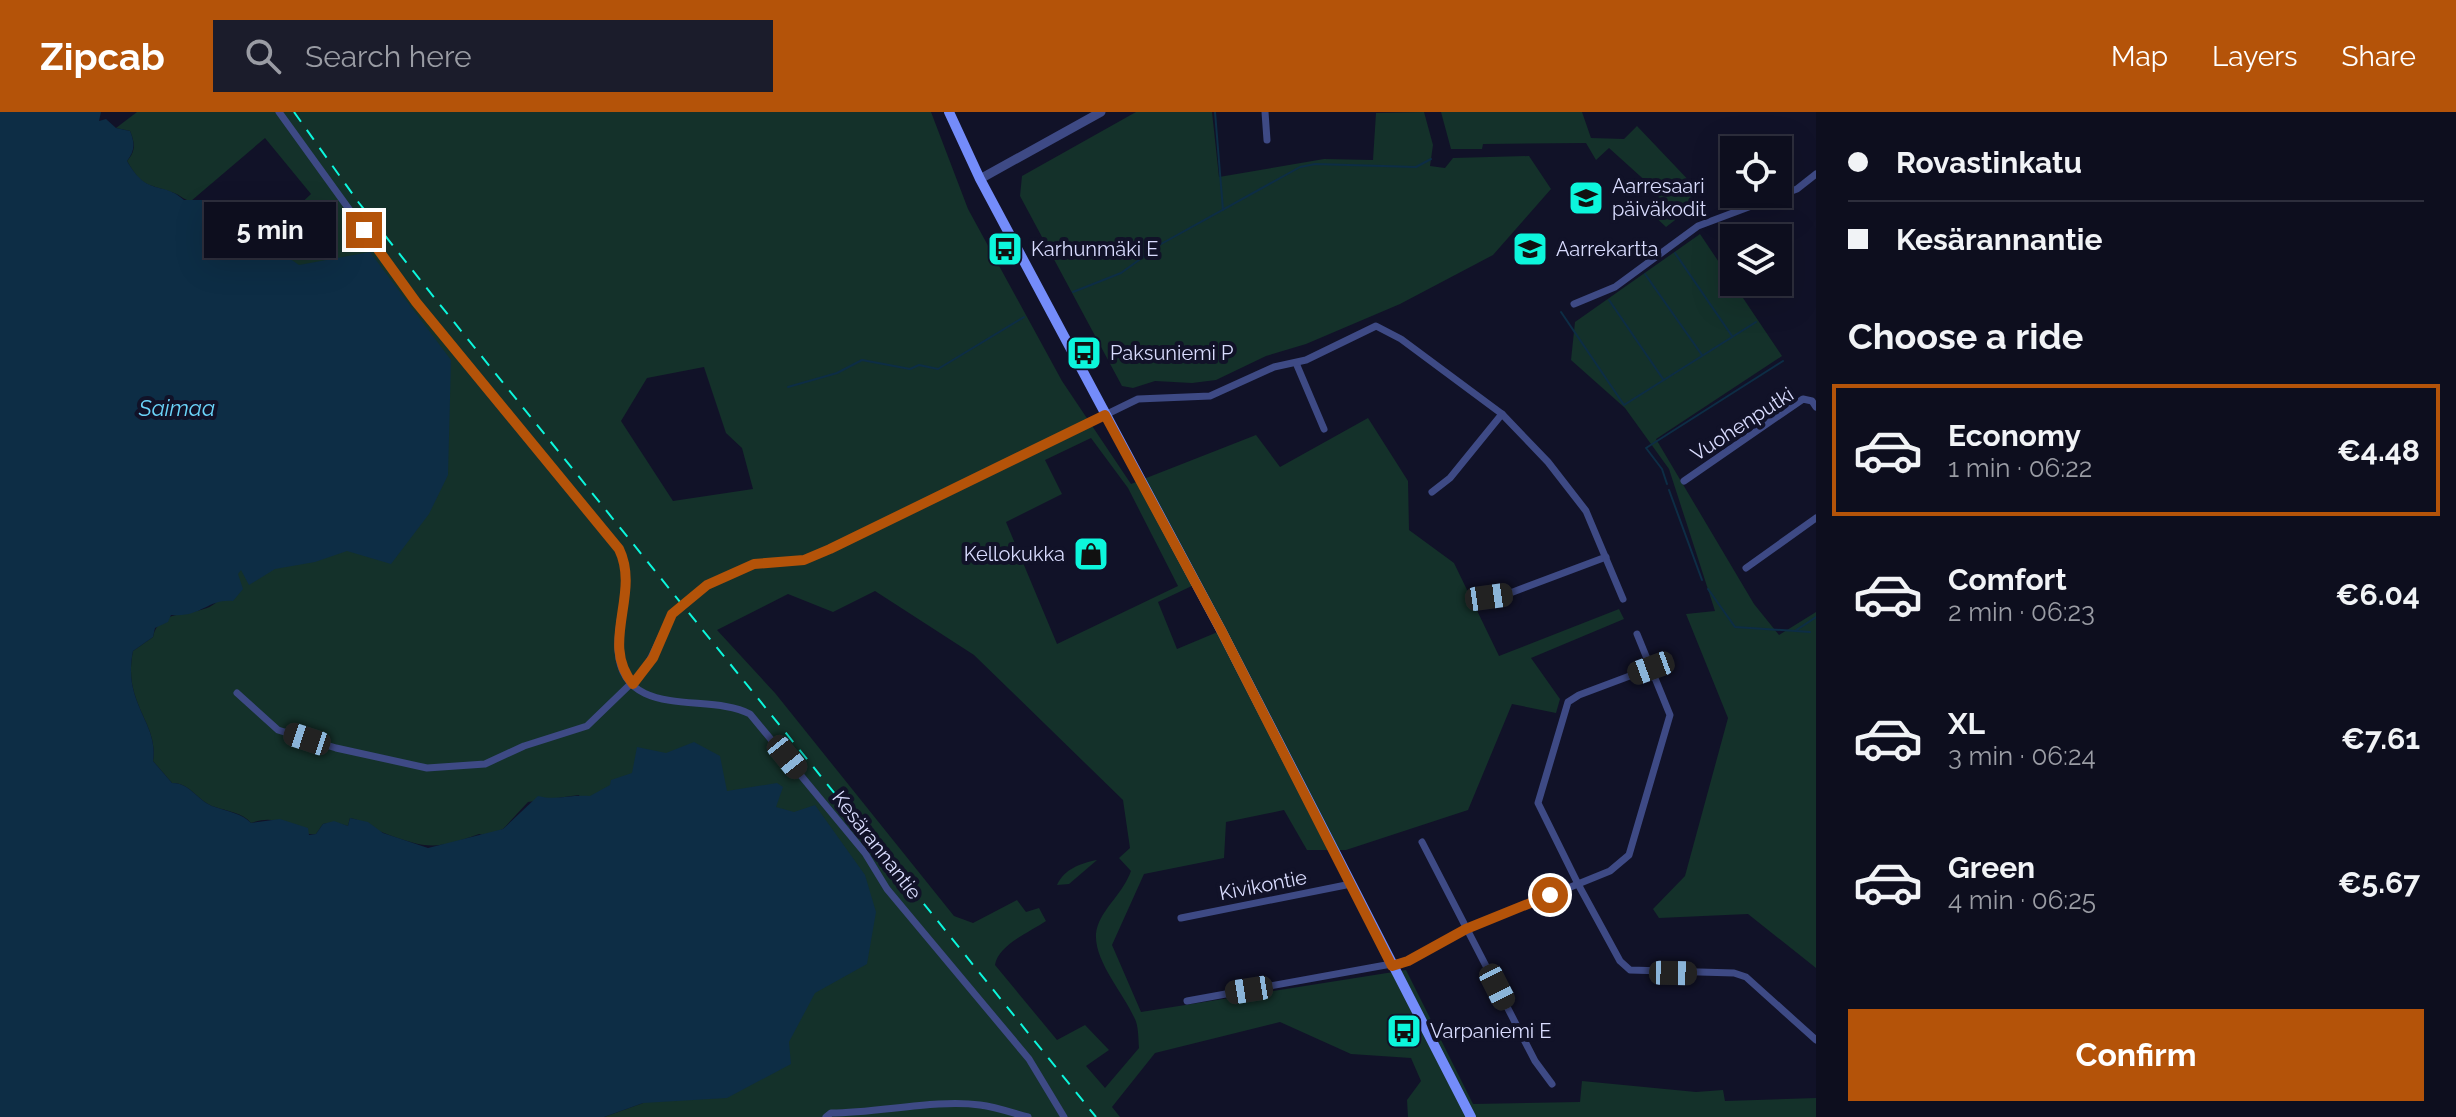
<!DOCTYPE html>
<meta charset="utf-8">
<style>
:root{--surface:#0d0e1e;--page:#1b1c2b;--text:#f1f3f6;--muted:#9a9ca4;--line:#2d2e3c;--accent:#b45309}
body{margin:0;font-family:Raleway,sans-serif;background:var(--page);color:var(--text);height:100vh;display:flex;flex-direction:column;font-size:30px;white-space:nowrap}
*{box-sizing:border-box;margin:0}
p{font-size:26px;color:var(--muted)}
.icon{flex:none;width:44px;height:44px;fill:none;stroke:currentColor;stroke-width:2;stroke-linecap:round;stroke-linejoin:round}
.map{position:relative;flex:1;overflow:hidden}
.sheet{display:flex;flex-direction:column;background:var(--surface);width:640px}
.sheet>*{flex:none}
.guide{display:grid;align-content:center;height:176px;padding:0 32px;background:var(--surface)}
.controls{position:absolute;left:1720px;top:24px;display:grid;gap:16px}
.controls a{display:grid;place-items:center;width:72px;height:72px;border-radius:0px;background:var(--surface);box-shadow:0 8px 32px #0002,0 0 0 2px var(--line);font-size:40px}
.end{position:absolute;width:36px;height:36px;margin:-18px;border:10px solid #b45309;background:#fff;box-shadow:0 0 0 4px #fff}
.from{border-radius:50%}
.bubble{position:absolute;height:56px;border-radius:0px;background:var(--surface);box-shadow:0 8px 32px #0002,0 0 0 2px var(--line);font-size:26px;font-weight:700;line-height:56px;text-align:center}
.car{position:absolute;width:24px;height:48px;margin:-24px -12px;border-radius:10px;box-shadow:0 0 6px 2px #0007;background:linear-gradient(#222 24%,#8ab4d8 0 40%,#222 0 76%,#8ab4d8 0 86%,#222 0)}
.guide b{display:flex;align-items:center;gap:28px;height:76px;font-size:30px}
.guide b+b{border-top:2px solid var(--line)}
.guide i{width:20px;height:20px;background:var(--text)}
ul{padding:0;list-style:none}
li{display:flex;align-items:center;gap:24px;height:132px;margin:0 16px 12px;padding:0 16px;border:4px solid transparent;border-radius:0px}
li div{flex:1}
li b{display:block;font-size:30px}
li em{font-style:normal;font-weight:700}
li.selected{border-color:var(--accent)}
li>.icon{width:72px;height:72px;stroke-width:1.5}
h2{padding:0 32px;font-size:36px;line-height:96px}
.action{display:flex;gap:16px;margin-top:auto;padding:16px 32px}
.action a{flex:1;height:92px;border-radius:0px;background:var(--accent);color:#fff;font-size:32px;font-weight:700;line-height:92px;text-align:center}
header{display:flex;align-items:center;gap:48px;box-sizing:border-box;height:112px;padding:0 40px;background:var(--accent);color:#fff}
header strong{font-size:38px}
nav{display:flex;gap:44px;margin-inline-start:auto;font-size:28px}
.search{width:560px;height:72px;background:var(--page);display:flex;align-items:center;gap:20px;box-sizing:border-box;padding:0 28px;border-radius:0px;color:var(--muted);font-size:30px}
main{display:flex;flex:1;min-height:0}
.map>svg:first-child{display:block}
</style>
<header>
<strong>Zipcab</strong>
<div class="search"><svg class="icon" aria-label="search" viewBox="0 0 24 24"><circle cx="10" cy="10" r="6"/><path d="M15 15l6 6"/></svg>Search here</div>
<nav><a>Map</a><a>Layers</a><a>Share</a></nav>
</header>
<main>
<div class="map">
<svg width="1816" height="1005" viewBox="0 0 1816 1005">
<rect width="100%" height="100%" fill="#111228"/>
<g fill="#14312a" fill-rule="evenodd">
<path d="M137,0H931L968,97L1062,269L1131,372L1256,323L1280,355L1368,306L1408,369L1409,418L1454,451L1499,544L1619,497L1624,507L1531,546L1560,587L1556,601L1512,592L1468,698L1346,738H1307L1284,698L1226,710L1224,746L1144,762L1112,833L1141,900L1406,858L1473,992L1580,990L1582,969L1696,980L1723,978L1725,989L1816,986V1005H1408L1407,988L1421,969L1411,946L1351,942L1280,910L1155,941L1112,995L1120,1005H604L643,991L579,683L528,690L503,717L487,724L479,722C435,738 427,737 384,721C370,716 368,710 350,706L348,714L334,710L323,712L316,722C292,725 285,699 251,711C243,701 227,699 215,695C198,690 191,671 172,671L153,649C159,610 122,592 133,539L153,525C159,498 186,504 207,496C221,491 229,474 237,462L222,120L242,114L261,129L311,82L265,26L191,89C183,88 181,83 174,81C148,71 143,77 127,49C136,39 135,31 130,19L116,16ZM704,255L726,321L742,336L753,377L673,389L621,309L647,266ZM1091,326L1128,376L1178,474L1057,532L1006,410L1062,382L1045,348ZM1196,472L1220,519L1177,537L1158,490ZM875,479L974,543L1123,688L1130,736L1119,746L1131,759C1123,781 1105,794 1098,813C1087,841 1123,880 1134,905C1139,914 1138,926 1139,936L1105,976L1086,954L1109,938L1085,913L1057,928L995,853C998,833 1030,820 1046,809L1039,796L1026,800L1017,788L973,811L954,804L775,581L717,518L788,482L833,500Z"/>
<path d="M1136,0H1212L1219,65L1324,47L1373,48L1376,1L1424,0L1433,33L1430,54L1445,56L1453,46L1529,44L1551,77L1493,143L1400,192L1306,232L1266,244L1216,268L1192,271L1155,269L1133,276L1122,274L1020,84L1022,64Z"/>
<path d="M1441,0H1582L1591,26L1624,27L1637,14L1695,75L1696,92L1666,115L1647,97L1660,82L1609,36L1596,48L1586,31L1483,32L1482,37H1451Z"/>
<path d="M1700,122L1782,244L1656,327L1754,492L1779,523L1816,500V856L1748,802L1659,806L1653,797L1685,764L1728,606L1686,502L1715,499L1669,357L1625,296L1571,248L1575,210Z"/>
<path d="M1097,748L1069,772L1057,773C1064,757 1081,751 1097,748Z"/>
</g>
<path fill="#0d2d45" d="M0,0H101L99,9L106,7L116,16L130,19C135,31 135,39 127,49C148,86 162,68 184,88H204L218,94L221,102L211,119L214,126L242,114L299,153L370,140L451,248L448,363L429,402L391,452L347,439L315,450L275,457L249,473L241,458L238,462L243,477L233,489C207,487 201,506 171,503L168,510L155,516L153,525L133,539C122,592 159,610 153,649L172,671C191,671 198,690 215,695C227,699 243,702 251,711L280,707L308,716L309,723L316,722L323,712L334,709L348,714L350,706L368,710L383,721L428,736L503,717L538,684C556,689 571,682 590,684L610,673L611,668L632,661L637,635L666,641L694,630L720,644L727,679L777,671L783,675L776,695L794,700L815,693L865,763L876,800L867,852L815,881L789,930L791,952L727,986L643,991L604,1005H0Z"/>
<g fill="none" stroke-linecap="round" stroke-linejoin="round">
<g stroke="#0d2d45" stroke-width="2">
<path d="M1215,0L1223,98"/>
<path d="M1675,141L1732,224"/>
<path d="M1645,162L1702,243"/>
<path d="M1073,180L1121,161L1161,132L1300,55L1315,52L1416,55L1431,47"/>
<path d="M1609,188L1663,267"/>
<path d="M1561,200L1624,293L1756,210"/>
<path d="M788,275L837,261L862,248L910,257L919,253L938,257L1024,205"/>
<path d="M1667,372L1662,357L1646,336L1783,249"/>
<path d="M1669,378L1702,468"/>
<path d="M1708,477L1735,515L1810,520"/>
<path d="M1795,519L1816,505"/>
</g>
<g stroke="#3e4a85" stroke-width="7">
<path d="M279,0L416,190L619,437C636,473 615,503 618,539C623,609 709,580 750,602L865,741L887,777L1029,947L1064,1005"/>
<path d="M1265,0L1267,28"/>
<path d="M1574,192L1615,175L1698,114L1797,77L1816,62"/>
<path d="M1296,251L1324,317"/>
<path d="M1684,369L1803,287L1812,289L1816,295"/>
<path d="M1432,380L1450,366L1502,302"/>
<path d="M1746,456L1816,406"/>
<path d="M1489,485L1505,483L1606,445"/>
<path d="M1637,522L1670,603L1629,743L1610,759L1578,772L1538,691L1568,590L1579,583L1651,556"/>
<path d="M237,581L278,618L336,636L427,656L485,652L524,634L587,614L645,558L672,502L707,473L754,452L804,448L830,437L1138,287L1210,284L1274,255L1306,248L1376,214L1401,227L1502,302L1548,350L1586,399L1623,487"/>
<path d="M1422,730L1535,949L1552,972"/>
<path d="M1181,806L1351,772"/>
<path d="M1187,889L1408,849L1466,817L1578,772L1620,849L1630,858L1734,861L1746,865L1816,928"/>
<path d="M826,1005L831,1001C879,1001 936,987 980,993C996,995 1013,1001 1028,1005"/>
</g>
<path stroke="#3e4a85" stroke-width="9" d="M980,67L1101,0"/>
<path stroke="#748cfa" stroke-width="10" d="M949,0L980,67L1221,518L1471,1005"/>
<path stroke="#0cf6dc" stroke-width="2" stroke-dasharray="12 10" stroke-linecap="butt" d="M294,0L359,91L437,189L1096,1005"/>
</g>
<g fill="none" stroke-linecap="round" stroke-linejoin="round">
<path stroke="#b45309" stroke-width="10" d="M364,118L416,190L619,437C641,482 599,531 633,572L653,546L672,502L707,473L754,452L804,448L830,437L1105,303L1221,518L1392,854L1408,849L1466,817L1550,783"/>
</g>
<defs>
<symbol id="school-square" viewBox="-11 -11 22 22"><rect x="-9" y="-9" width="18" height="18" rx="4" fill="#0cf6dc" stroke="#111228"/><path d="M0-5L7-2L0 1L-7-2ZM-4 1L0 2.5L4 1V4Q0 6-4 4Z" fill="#111"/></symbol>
<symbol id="bus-square" viewBox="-11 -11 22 22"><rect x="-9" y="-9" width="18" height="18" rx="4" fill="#0cf6dc" stroke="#111228"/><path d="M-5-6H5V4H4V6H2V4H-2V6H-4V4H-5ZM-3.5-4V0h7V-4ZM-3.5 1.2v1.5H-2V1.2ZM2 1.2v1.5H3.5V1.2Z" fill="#111"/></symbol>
<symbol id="shop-square" viewBox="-11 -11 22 22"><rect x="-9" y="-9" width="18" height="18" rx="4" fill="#0cf6dc" stroke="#111228"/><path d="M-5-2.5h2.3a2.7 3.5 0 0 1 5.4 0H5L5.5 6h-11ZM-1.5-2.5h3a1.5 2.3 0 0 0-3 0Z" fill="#111"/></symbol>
</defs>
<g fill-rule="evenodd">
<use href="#school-square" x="1566" y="66" width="40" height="40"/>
<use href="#bus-square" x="985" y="117" width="40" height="40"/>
<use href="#school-square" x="1510" y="117" width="40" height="40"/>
<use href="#bus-square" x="1064" y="221" width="40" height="40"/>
<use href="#shop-square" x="1071" y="422" width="40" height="40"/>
<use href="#bus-square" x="1384" y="899" width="40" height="40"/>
</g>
<g text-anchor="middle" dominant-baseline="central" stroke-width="8" stroke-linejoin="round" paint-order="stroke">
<g font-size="20" fill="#d9dcfe" stroke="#111228" text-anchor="start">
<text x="1612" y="74">Aarresaari<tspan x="1612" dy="23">päiväkodit</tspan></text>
<text x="1031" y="137">Karhunmäki E</text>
<text x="1556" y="137">Aarrekartta</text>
<text x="1110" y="241">Paksuniemi P</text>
<text x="1065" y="442" text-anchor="end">Kellokukka</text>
<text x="1430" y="919">Varpaniemi E</text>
</g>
<g font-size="20" fill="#d9dcfe" stroke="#111228">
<text transform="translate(1742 312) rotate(-33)">Vuohenputki</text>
<text transform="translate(877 733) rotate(52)">Kesärannantie</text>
<text transform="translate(1263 773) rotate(-11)">Kivikontie</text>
</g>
<g font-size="22" font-style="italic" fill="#6bd5fa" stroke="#111228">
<text x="177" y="296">Saimaa</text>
</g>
</g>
</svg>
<div class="controls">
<a><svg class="icon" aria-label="locate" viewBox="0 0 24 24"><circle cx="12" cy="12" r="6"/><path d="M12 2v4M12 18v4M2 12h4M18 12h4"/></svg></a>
<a><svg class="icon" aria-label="layers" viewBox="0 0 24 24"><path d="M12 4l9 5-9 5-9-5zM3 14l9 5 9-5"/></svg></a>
</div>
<i class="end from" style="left:1550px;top:783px"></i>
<i class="end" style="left:364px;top:118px"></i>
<div class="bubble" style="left:204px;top:90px;width:132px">5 min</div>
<i class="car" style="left:1489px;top:485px;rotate:82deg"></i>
<i class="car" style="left:1651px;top:556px;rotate:250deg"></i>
<i class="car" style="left:307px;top:627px;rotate:288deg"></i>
<i class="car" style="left:787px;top:645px;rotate:141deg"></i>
<i class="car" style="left:1673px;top:861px;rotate:91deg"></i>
<i class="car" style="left:1497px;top:875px;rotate:153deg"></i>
<i class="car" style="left:1249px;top:878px;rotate:261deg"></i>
</div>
<section class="sheet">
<div class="guide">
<b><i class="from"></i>Rovastinkatu</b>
<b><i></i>Kesärannantie</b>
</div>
<h2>Choose a ride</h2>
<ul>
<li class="selected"><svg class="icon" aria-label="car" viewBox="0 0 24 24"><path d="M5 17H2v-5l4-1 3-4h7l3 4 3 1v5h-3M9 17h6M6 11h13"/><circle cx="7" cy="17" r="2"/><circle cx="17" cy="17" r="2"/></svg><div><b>Economy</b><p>1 min · 06:22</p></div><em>€4.48</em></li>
<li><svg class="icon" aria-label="car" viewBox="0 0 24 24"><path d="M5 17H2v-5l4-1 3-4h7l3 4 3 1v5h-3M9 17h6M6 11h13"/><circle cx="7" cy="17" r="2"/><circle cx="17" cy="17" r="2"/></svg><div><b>Comfort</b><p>2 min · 06:23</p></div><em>€6.04</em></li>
<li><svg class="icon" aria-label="car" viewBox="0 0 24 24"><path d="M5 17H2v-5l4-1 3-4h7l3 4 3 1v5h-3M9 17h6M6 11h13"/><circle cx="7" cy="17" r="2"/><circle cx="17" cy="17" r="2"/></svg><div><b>XL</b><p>3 min · 06:24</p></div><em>€7.61</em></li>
<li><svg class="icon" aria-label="car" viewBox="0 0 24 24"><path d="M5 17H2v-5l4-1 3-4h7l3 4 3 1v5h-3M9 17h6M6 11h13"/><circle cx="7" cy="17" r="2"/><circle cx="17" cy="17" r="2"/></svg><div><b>Green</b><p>4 min · 06:25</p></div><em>€5.67</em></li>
</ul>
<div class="action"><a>Confirm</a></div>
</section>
</main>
